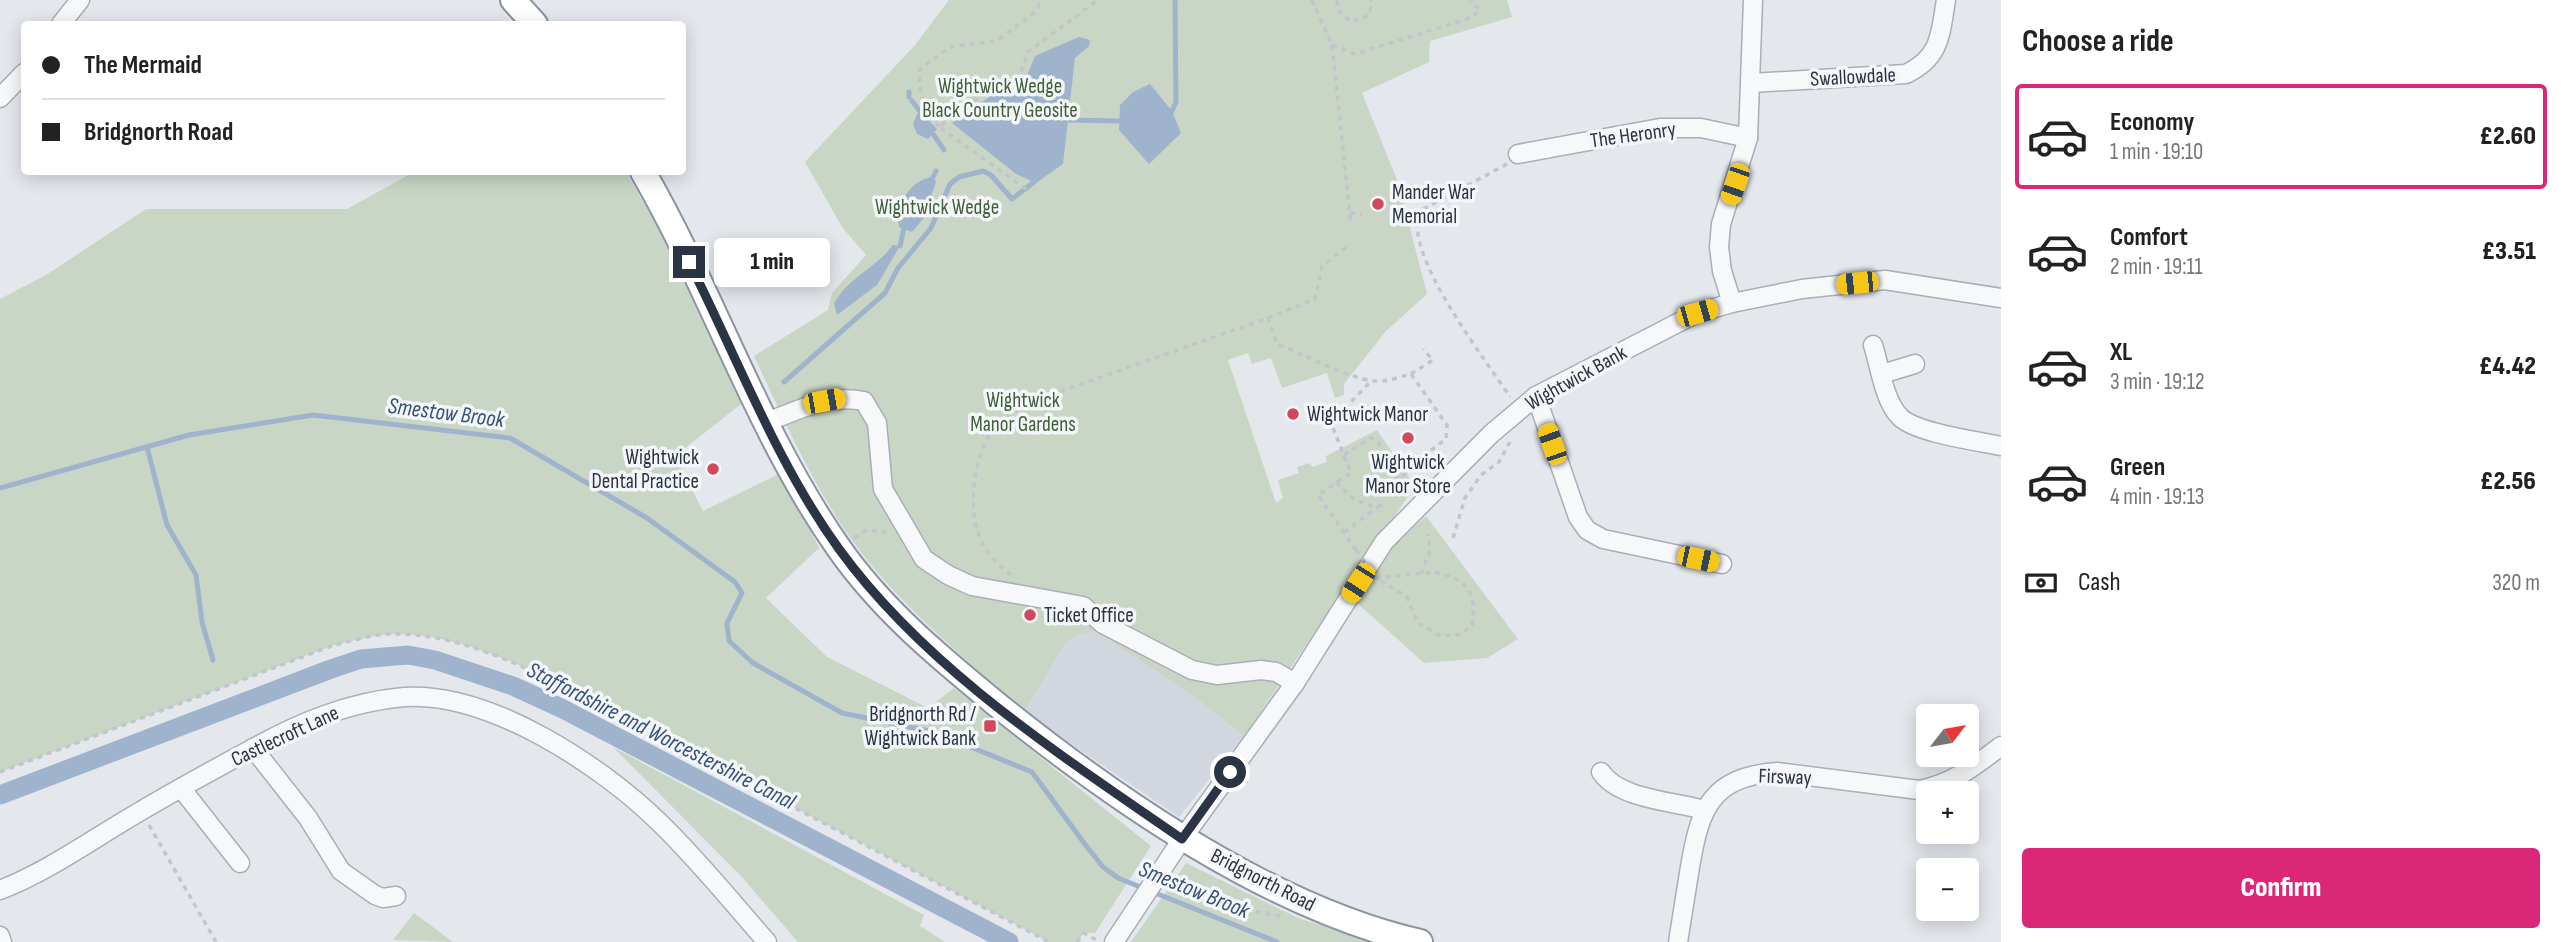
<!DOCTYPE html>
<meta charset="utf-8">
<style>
:root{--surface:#fff;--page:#f2f2f2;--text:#222;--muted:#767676;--line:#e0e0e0;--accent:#db2777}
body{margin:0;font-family:"Sofia Sans Condensed",sans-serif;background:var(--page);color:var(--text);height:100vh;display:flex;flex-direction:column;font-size:26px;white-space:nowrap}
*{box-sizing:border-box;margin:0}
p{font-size:23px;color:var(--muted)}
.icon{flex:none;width:38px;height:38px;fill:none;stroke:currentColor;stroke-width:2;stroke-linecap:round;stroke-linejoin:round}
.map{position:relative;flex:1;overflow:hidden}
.details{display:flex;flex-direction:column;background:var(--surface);width:560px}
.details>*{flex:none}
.guide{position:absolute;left:21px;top:21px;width:665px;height:154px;border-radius:7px;box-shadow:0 4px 18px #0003;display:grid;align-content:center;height:154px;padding:0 21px;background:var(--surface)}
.needle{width:46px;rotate:59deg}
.controls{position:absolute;left:1916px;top:704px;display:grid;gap:14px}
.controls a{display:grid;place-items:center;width:63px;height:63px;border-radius:7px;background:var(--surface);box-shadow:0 4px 18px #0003;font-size:35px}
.end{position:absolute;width:32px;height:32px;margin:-16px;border:9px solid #2b3445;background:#fff;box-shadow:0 0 0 4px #fff}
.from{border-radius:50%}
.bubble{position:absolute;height:49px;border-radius:7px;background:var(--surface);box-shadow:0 4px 18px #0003;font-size:23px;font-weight:800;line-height:49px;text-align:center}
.car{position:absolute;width:21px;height:42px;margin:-21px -10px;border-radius:9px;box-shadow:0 0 5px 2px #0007;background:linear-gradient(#f5c518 24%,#345 0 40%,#f5c518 0 76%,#345 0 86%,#f5c518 0)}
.guide b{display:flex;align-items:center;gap:24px;height:66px;font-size:26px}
.guide b+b{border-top:2px solid var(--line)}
.guide i{width:18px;height:18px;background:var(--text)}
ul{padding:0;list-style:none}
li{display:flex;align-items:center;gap:21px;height:105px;margin:0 14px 10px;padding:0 7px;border:4px solid transparent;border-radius:7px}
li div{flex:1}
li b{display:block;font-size:26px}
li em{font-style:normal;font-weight:800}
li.on{border-color:var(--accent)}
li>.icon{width:63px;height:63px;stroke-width:1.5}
h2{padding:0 21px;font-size:32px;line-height:84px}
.pay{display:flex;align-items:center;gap:18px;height:77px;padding:0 21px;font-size:26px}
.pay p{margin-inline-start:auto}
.button{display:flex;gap:14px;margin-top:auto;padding:14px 21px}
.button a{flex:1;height:80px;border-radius:7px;background:var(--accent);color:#fff;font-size:28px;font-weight:800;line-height:80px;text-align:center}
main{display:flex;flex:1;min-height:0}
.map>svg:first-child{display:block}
</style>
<main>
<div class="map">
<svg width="2001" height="942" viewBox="0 0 2001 942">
<rect width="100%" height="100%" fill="#e4e7ec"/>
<path fill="#d2d6de" d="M1095,631L1193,696L1244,736L1179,817L1024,712L1065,644L1078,633Z"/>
<g fill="#c9d6c5">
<path d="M949,0H1507L1512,17L1430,41L1429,62L1362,93L1399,185L1427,294L1386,331L1344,384V395L1335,398L1327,373L1282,388L1271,358L1252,364L1248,353L1228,360L1276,503L1283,498L1278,480L1299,473L1297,467L1310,463L1312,467L1327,462L1326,456L1377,430L1415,486L1244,736L1193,696L1095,631L1078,634L1065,644L1024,712C965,657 898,605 851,539C812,483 783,418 754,356L828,310L832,293L866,255L842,227L805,162L915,45Z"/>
<path d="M414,172H626L675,257L745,401L675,456L703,511L781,473L819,548L766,598L827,657L928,708L954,688L1151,846L1095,933H1084L1077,942H1049L558,683C507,659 450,633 393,634C373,635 353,641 334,645L0,772V299L46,275L146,209H347Z"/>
<path d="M1426,516L1518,639L1487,658L1424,663L1356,602L1391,549Z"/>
<path d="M613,747L924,915L920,926L945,942H798L740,875Z"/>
<path d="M1186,863L1298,918L1374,942H1131Z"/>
<path d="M414,913L453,942L393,940Z"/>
</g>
<g fill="#9fb4cc">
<path d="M1079,37L1090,40L1089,46L1075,58L1063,164L1036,183L1016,174L952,123L1002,88L1022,87L1035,56Z"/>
<path d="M1150,84L1172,111L1181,133L1149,164L1119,130L1120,105L1133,92Z"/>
<path d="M919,110L937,129L928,139L917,134L913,124Z"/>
<path d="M933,177L936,182L923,219L912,232L899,227C895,204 911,179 933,177Z"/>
<path d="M893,245L900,246L877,285L837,315L834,304C847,278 876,268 893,245Z"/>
</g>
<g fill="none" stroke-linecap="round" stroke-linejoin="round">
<g stroke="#9fb4cc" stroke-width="5">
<path d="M909,97V92"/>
<path d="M912,101L919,110"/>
<path d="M1172,111L1176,102L1175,0"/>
<path d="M1068,120L1119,121"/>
<path d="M934,135L944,150"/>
<path d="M933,177L936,171"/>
<path d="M900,246L904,228"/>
<path d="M784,382L885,293L898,268L931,228L950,184L959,177L983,171L991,175L1012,199L1034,182"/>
<path d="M147,447L167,525L196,575L202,622L213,660"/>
<path d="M0,488L189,435L313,415L510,438L647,518L735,582L742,593L727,623L729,641L753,663L842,713L934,732L1032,772L1084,843L1103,867L1118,878L1277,942"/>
</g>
<path stroke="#9fb4cc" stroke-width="19" d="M0,795L331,669L361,659L408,655L435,660L513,686L563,709L1009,942"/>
<defs>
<g id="minor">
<path d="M61,24L80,0"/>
<path d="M1751,83L1906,74C1941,57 1940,35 1946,0"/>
<path d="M0,98L24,73"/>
<path d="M1518,154L1660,128H1701L1748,138"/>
<path d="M1732,303L1722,271L1719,247L1721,224L1748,138L1753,0"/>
<path d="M1873,345C1880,367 1884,401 1900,417C1916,433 1978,441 2001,446"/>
<path d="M1882,374L1915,364"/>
<path d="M1536,396L1578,517L1587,530L1603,539L1722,564"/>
<path d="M767,422C800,409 829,394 864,401L877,423L883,489L924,559L948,575L972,586L1083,606L1103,624L1192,670L1217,675L1261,670L1276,672L1295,683"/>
<path d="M253,748L308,818L341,871L375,895L383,898L396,896"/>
<path d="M1601,772C1619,799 1672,801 1704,810"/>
<path d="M181,788L240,863"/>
<path d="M0,890C46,872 87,843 129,818C169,794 209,772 250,750C298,723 348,702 404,697C489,691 602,766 660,823C698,860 732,902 767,942"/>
<path d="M0,936L2,942"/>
<path d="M1114,942L1182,839L1295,683L1384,542L1491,434L1536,396L1697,313L1732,303L1802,289L1885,280L2001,298"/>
<path d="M1678,942C1682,917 1686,892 1690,867C1700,808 1711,777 1777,772L1919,790C1952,784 1975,766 2001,746"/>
</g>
<g id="highway">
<path d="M513,0L535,24"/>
<path d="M643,172C713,293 757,431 838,547C881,609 938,656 995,703C1114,799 1270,908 1420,942"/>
</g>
</defs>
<use href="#minor" stroke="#a9aeb7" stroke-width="21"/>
<use href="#highway" stroke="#8b94a3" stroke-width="28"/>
<g stroke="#c2c5cb" stroke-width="3.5" stroke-dasharray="5 5" stroke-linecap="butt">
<path d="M1312,0L1332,45L1351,225"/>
<path d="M1337,0L1338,10L1350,21L1363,19L1370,13L1371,0"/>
<path d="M1332,45L1355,54L1467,19L1480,11L1471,0"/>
<path d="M939,127C925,110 917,92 920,69L950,47L996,41L1033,14L1042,0"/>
<path d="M1507,164L1420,211C1401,252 1486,360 1510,397"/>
<path d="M1026,189L939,127L999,83L1018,81L1028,52L1098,0"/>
<path d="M1350,213L1362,214"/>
<path d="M1268,318L1315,299L1322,266L1349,245"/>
<path d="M1411,374L1433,360L1423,349"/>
<path d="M1344,455L1371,438L1379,443V450L1399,480L1419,459"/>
<path d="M1336,482C1351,498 1366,511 1388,504"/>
<path d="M1344,532L1378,507"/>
<path d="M854,538L867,530L889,533"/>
<path d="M1453,538L1465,498L1481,475L1499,462L1510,442"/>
<path d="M1356,550L1318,495L1351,473L1331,423L1371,381"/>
<path d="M1435,572C1468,580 1477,591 1472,625L1462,634L1441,636L1418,623L1406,596L1376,578Z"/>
<path d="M1421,574L1430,550L1428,534"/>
<path d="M1011,575C997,564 984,550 978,533C969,506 974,462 988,437C1000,418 1019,408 1039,399L1268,318L1277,344C1304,354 1347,378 1374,381C1387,382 1399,377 1411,374L1447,425L1446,439L1419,459L1414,453"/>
<path d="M0,772L334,645C353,641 373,634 393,634C450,633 507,659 558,683L1049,942"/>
<path d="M149,825L216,942"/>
<path d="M1172,880L1231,907L1280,916"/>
<path d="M1077,942L1084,933L1098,941"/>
</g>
<use href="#minor" stroke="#f7f8fa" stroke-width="18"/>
<use href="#highway" stroke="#fff" stroke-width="24"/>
<path stroke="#c2c5cb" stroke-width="3.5" stroke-dasharray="5 5" stroke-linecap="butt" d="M1356,550L1376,578"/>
</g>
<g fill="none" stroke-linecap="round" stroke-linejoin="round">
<path stroke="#2b3445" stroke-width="9" d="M689,262C737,357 776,462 839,549C927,670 1061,755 1182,839L1230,772"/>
</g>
<g fill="#d1495b" stroke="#f4f6f9" stroke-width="2.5">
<circle cx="1378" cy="204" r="7"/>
<circle cx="1293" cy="414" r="7"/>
<circle cx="1408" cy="438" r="7"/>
<circle cx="713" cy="469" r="7"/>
<circle cx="1030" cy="615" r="7"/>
<rect x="983" y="719" width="14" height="14" rx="3.5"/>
</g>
<g text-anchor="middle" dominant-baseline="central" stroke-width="7" stroke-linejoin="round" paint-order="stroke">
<g font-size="21" fill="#2b3445" stroke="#f4f6f9">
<text transform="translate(1853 77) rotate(-3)">Swallowdale</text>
<text transform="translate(1633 135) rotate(-8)">The Heronry</text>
<text transform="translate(1576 378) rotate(-29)">Wightwick Bank</text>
<text transform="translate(285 736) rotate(-25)">Castlecroft Lane</text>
<text transform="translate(1785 777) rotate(2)">Firsway</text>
<text transform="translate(1263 880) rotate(27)">Bridgnorth Road</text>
</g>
<g font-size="21" fill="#3f6138" stroke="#f4f6f9">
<text x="1000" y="86">Wightwick Wedge<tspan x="1000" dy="24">Black Country Geosite</tspan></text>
<text x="937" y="207">Wightwick Wedge</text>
<text x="1023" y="400">Wightwick<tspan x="1023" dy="24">Manor Gardens</tspan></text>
</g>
<g font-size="21" fill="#2b3445" stroke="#f4f6f9" text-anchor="start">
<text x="1392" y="192">Mander War<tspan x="1392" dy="24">Memorial</tspan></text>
<text x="1307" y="414">Wightwick Manor</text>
<text x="699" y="457" text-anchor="end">Wightwick<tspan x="699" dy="24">Dental Practice</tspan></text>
<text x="1408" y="462" text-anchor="middle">Wightwick<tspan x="1408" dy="24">Manor Store</tspan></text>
<text x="1044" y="615">Ticket Office</text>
<text x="976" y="714" text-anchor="end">Bridgnorth Rd /<tspan x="976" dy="24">Wightwick Bank</tspan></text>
</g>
<g font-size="23" font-style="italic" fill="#34527a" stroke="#f4f6f9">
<text transform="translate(446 413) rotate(7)">Smestow Brook</text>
<text transform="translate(661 736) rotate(27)">Staffordshire and Worcestershire Canal</text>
<text transform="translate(1194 890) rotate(22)">Smestow Brook</text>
</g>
</g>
</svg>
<div class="controls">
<a><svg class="needle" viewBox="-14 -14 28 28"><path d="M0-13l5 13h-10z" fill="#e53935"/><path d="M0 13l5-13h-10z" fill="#767676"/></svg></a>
<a>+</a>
<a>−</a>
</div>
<i class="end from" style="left:1230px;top:772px"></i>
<i class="end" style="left:689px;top:262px"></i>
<div class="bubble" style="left:714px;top:238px;width:116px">1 min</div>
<i class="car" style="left:1735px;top:184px;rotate:199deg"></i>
<i class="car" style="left:1857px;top:283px;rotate:264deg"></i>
<i class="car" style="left:1697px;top:313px;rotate:74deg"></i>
<i class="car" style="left:824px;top:401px;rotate:80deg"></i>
<i class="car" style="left:1552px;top:444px;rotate:341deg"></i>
<i class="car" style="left:1698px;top:559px;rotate:102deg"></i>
<i class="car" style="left:1358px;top:583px;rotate:213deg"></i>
<div class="guide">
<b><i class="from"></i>The Mermaid</b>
<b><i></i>Bridgnorth Road</b>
</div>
</div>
<section class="details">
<h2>Choose a ride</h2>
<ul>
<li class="on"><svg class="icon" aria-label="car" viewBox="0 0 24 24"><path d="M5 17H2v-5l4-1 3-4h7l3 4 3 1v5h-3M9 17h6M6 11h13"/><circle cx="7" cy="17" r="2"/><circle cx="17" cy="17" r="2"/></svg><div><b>Economy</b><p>1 min · 19:10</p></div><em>£2.60</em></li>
<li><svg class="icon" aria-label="car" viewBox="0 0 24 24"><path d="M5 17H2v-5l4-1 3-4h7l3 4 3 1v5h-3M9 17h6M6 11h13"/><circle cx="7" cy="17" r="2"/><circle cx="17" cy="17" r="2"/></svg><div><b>Comfort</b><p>2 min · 19:11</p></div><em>£3.51</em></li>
<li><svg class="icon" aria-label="car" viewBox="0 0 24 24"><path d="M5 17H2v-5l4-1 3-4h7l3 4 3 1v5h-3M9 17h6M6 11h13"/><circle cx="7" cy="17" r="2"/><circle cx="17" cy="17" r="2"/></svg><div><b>XL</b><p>3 min · 19:12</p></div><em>£4.42</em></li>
<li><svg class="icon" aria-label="car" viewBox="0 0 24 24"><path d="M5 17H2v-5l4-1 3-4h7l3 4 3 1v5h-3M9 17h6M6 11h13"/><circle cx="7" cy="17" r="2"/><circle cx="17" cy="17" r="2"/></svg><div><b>Green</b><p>4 min · 19:13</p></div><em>£2.56</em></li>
</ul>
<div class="pay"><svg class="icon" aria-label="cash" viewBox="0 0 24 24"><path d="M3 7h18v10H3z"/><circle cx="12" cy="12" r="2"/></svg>Cash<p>320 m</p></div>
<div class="button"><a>Confirm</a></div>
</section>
</main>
